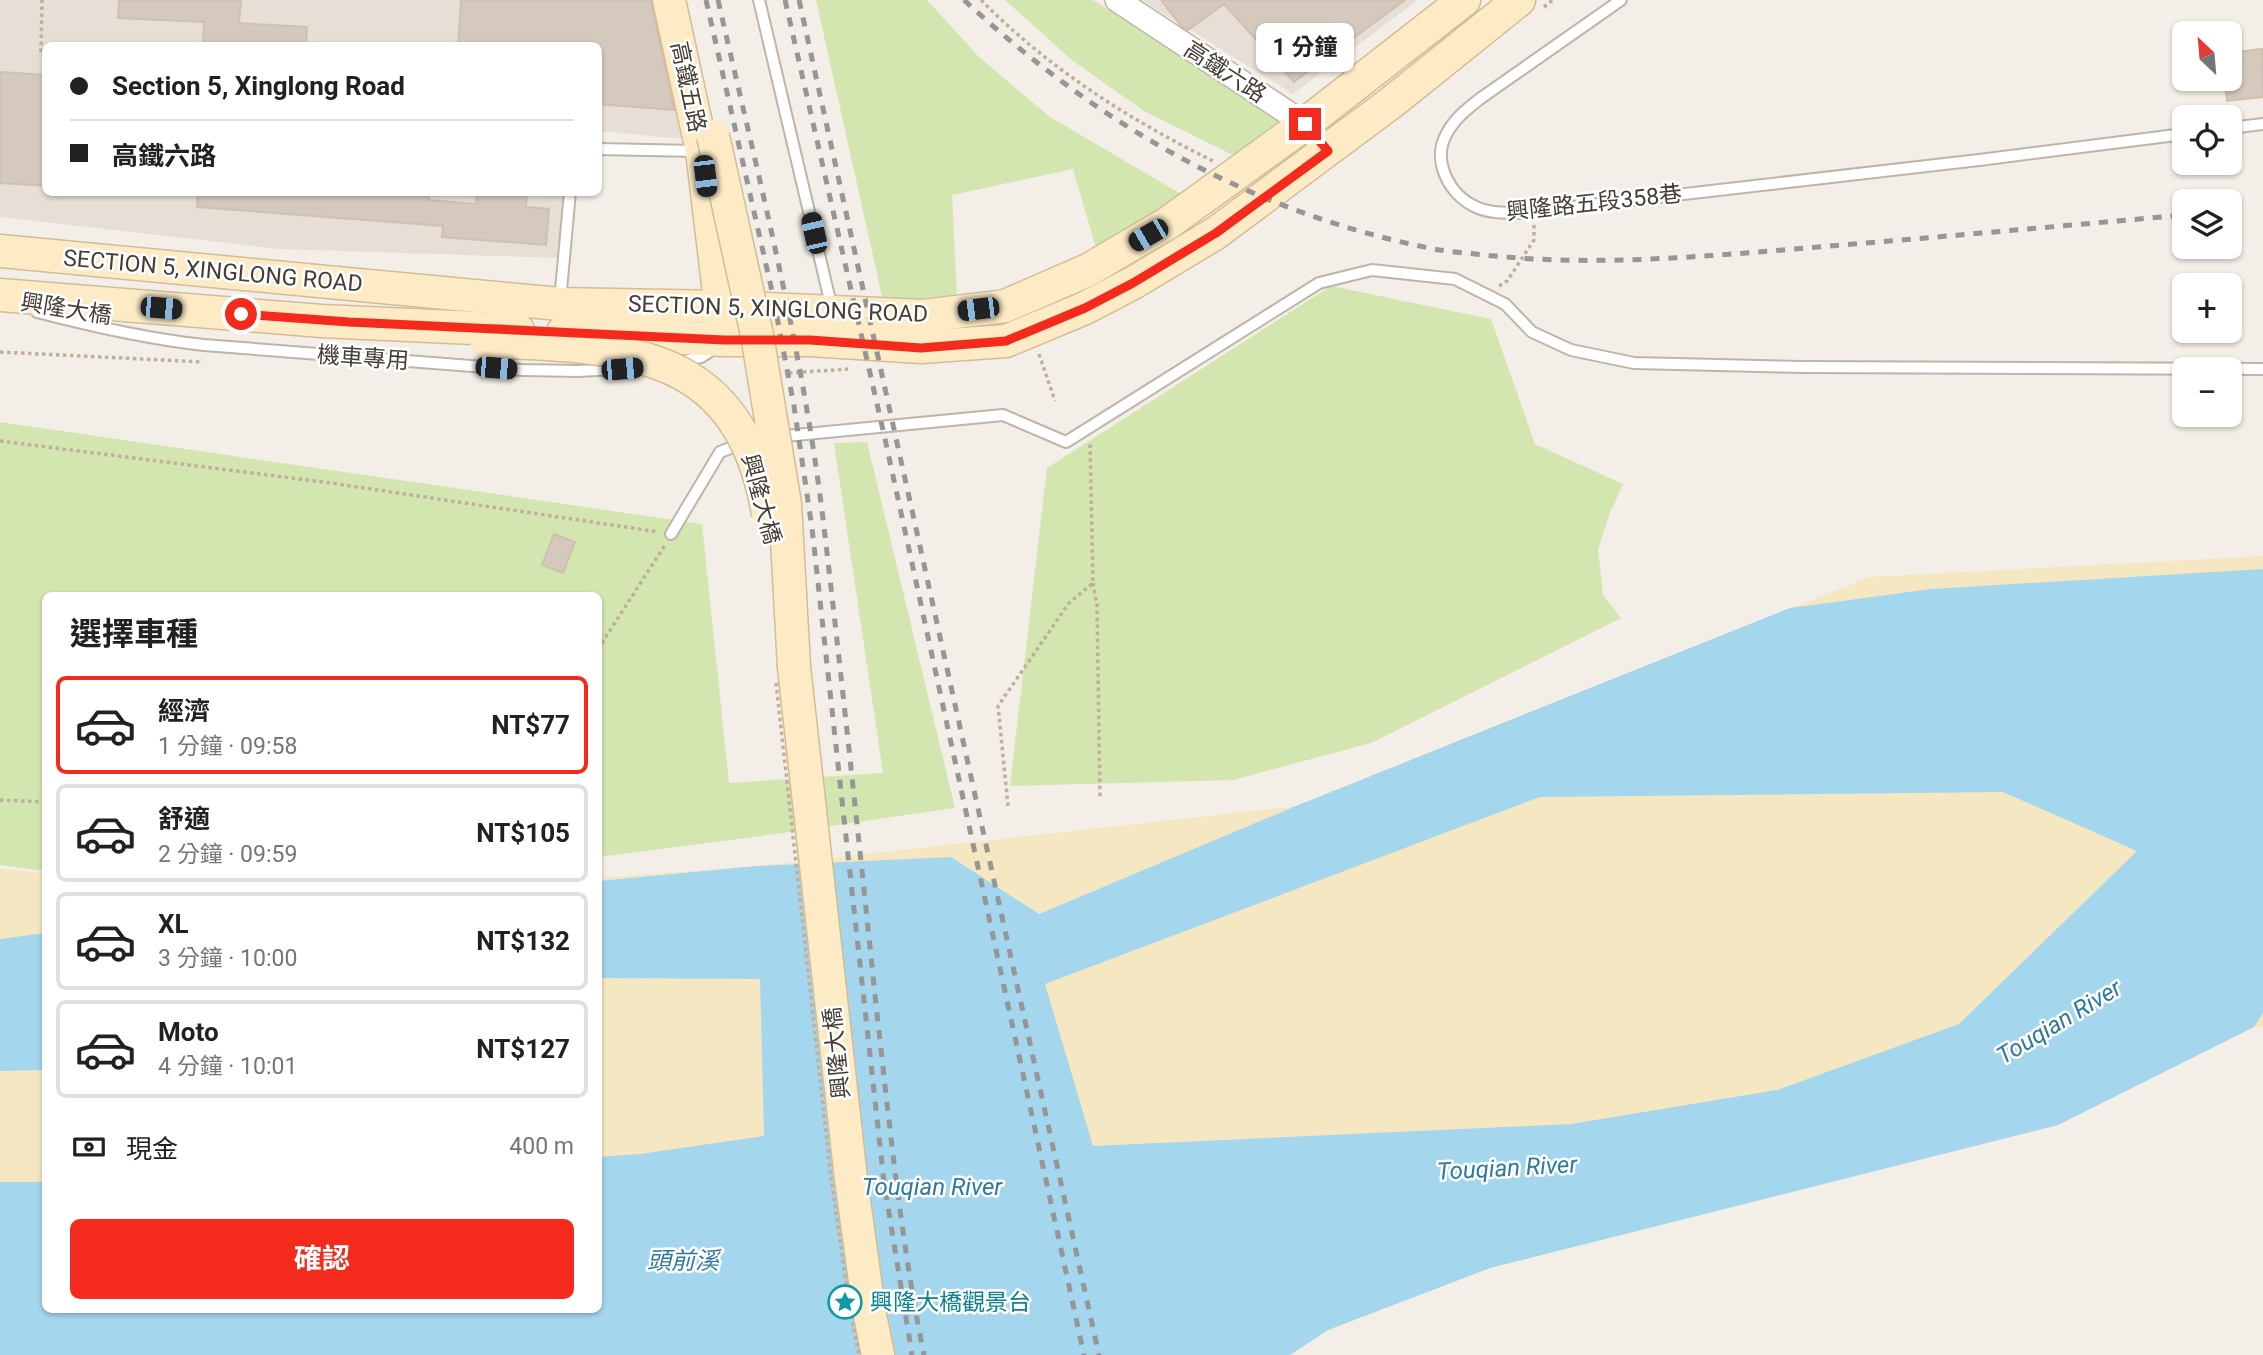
<!DOCTYPE html>
<html lang="zh-TW">
<meta charset="utf-8">
<style>
:root{--surface:#fff;--page:#f2f2f2;--text:#202124;--muted:#757577;--line:#e0e0e0;--accent:#f42a1c}
body{margin:0;font-family:Roboto,"Noto Sans TC",sans-serif;background:var(--page);color:var(--text);height:100vh;display:flex;flex-direction:column;font-size:26px;white-space:nowrap}
*{box-sizing:border-box;margin:0}
p{font-size:23px;color:var(--muted)}
.icon{flex:none;width:38px;height:38px;fill:none;stroke:currentColor;stroke-width:2;stroke-linecap:round;stroke-linejoin:round}
.map{position:relative;flex:1;overflow:hidden}
.side{position:absolute;left:42px;top:592px;width:560px;height:721px;display:flex;flex-direction:column;background:var(--surface);border-radius:10px;box-shadow:0 2px 5px #0004}
.side>*{flex:none}
.top-card{position:absolute;left:42px;top:42px;width:560px;height:154px;border-radius:10px;box-shadow:0 2px 5px #0004;display:grid;align-content:center;height:154px;padding:0 28px;background:var(--surface)}
.needle{width:46px;rotate:334deg}
.fabs{position:absolute;left:2172px;top:21px;display:grid;gap:14px}
.fabs a{display:grid;place-items:center;width:70px;height:70px;border-radius:10px;background:var(--surface);box-shadow:0 2px 5px #0004;font-size:35px}
.end{position:absolute;width:32px;height:32px;margin:-16px;border:9px solid #f42a1c;background:#fff;box-shadow:0 0 0 4px #fff}
.from{border-radius:50%}
.bubble{position:absolute;height:49px;border-radius:10px;background:var(--surface);box-shadow:0 2px 5px #0004;font-size:23px;font-weight:700;line-height:49px;text-align:center}
.car{position:absolute;width:21px;height:42px;margin:-21px -10px;border-radius:9px;box-shadow:0 0 5px 2px #0007;background:linear-gradient(#222 24%,#8ab4d8 0 40%,#222 0 76%,#8ab4d8 0 86%,#222 0)}
.top-card b{display:flex;align-items:center;gap:24px;height:66px;font-size:26px}
.top-card b+b{border-top:2px solid var(--line)}
.top-card i{width:18px;height:18px;background:var(--text)}
ul{padding:0;list-style:none}
li{display:flex;align-items:center;gap:21px;height:98px;margin:0 14px 10px;padding:0 14px;border:4px solid var(--line);border-radius:10px}
li div{flex:1}
li b{display:block;font-size:26px}
li em{font-style:normal;font-weight:700}
li.active{border-color:var(--accent)}
li>.icon{width:63px;height:63px;stroke-width:1.5}
h2{padding:0 28px;font-size:32px;line-height:84px}
.pay{display:flex;align-items:center;gap:18px;height:77px;padding:0 28px;font-size:26px}
.pay p{margin-inline-start:auto}
.action{display:flex;gap:14px;margin-top:auto;padding:14px 28px}
.action a{flex:1;height:80px;border-radius:10px;background:var(--accent);color:#fff;font-size:28px;font-weight:700;line-height:80px;text-align:center}
.map>svg:first-child{display:block}
</style>
<div class="map">
<svg width="2263" height="1355" viewBox="0 0 2263 1355">
<rect width="100%" height="100%" fill="#f3eee7"/>
<g fill="#e7dfd5">
<path d="M0,0H660L694,140L599,131L598,46H46V192L563,193L560,258L279,249L0,217Z"/>
<path d="M1142,0H1418L1293,94Z"/>
</g>
<g fill="#d3e6b0">
<path d="M816,0H927L979,57L1050,117L1181,194L1097,251L1073,169L952,195L957,297L884,305Z"/>
<path d="M1005,0H1093L1281,121L1241,159L1144,111L1073,61Z"/>
<path d="M1331,286L1491,319L1535,444L1623,484L1609,515L1598,550L1603,595L1621,618L1371,743L1233,780L1010,786L1047,468Z"/>
<path d="M0,422L702,524L729,783L883,773L834,443L867,442L955,808L754,837L599,857L598,595H46L45,871L0,865Z"/>
</g>
<path fill="#f6e7c3" d="M2263,556V1027H2254L2058,1125L1490,1268L1328,1330L1290,1355H0V869L45,873L46,1309H598L599,878L757,866L1296,806L1869,577Z"/>
<g fill="#a4d6ee" fill-rule="evenodd">
<path d="M2263,569V1013L2254,1027L2058,1125L1490,1268L1328,1330L1290,1355H0V1182H45L46,1309H598L599,1157L640,1154L764,1136L760,979L599,978V881L757,866L951,857L1039,914L1296,806L1790,608L1931,589ZM2003,792L2137,851L1959,1024L1777,1090L1571,1124L1093,1146L1045,984L1540,797Z"/>
<path d="M45,933V1070L0,1071V939Z"/>
</g>
<g fill="#d4c9bc" stroke="#cfc0b0" stroke-width="2">
<path d="M119,0H241L239,23L307,27L306,46H203L204,22L118,18Z"/>
<path d="M461,0H651L674,110L598,104V46H458Z"/>
<path d="M1161,0H1405L1294,82L1224,4L1188,30L1181,26Z"/>
<path d="M2262,49L2263,97L2227,101L2225,79H2230V53Z"/>
<path d="M0,72L46,75V186L0,183Z"/>
<path d="M198,192H429V200L476,204L477,192H527L526,207L549,209L546,245L442,237L443,226L197,207Z"/>
<path d="M554,534L575,542L563,573L542,565Z"/>
</g>
<g fill="none" stroke-linecap="round" stroke-linejoin="round">
<defs>
<g id="lane">
<path d="M759,0L832,309"/>
<path d="M1481,98L1621,0"/>
<path d="M2230,128L2263,124"/>
<path d="M598,149L697,151"/>
<path d="M1979,160L2184,134"/>
<path d="M560,301L570,192"/>
<path d="M37,312C91,326 147,339 204,345L522,370L578,371L635,368"/>
<path d="M676,363L701,357L715,348"/>
<path d="M775,437L1003,415L1066,442L1319,283L1372,270L1455,279L1505,304L1532,332L1571,350L1634,363L1802,367L2263,369"/>
<path d="M671,534L720,452L743,443"/>
</g>
<path id="street" d="M1117,0L1305,124L1328,151"/>
<g id="secondary">
<path d="M669,0L702,151L723,326"/>
<path d="M0,251L560,304L721,307L923,316L1005,306L1088,270L1168,223L1305,124L1464,0"/>
<path d="M0,295L322,321L518,330"/>
<path d="M563,332L724,340H810L921,347L1006,341L1085,308L1133,283L1216,233L1392,102L1519,0"/>
<path d="M794,667L851,1179L869,1310L878,1355"/>
</g>
</defs>
<use href="#lane" stroke="#beb5a9" stroke-width="14"/>
<use href="#street" stroke="#beb5a9" stroke-width="26"/>
<use href="#secondary" stroke="#d2bd98" stroke-width="35"/>
<g stroke="#bfaf9b" stroke-width="3.5" stroke-dasharray="3.5 3.5" stroke-linecap="butt">
<path d="M981,0C1048,68 1128,119 1213,161"/>
<path d="M1544,7L1553,0"/>
<path d="M41,52L42,0"/>
<path d="M1499,286L1507,281L1534,240V225"/>
<path d="M0,352L203,362"/>
<path d="M1039,354L1055,401"/>
<path d="M789,373L848,369"/>
<path d="M0,441L331,483L659,532"/>
<path d="M1093,583L1097,605L1100,799"/>
<path d="M598,649L665,545"/>
<path d="M0,800L46,802"/>
<path d="M1008,806L998,706L1069,603L1093,583L1090,443"/>
</g>
<use href="#lane" stroke="#fff" stroke-width="10"/>
<use href="#street" stroke="#fff" stroke-width="23"/>
<use href="#secondary" stroke="#fdebc6" stroke-width="32"/>
<g stroke="#969696" stroke-width="5" stroke-dasharray="9 9" stroke-linecap="butt">
<path d="M706,0L772,291L794,406L812,528L884,1182L912,1355"/>
<path d="M718,0C758,175 803,349 824,527C843,689 860,851 877,1014C890,1128 901,1242 924,1355"/>
<path d="M785,0L885,439L1084,1355"/>
<path d="M799,0L1099,1355"/>
<path d="M964,0C1099,125 1251,213 1434,249C1450,252 1468,253 1485,255C1585,266 1684,258 1783,250C1917,239 2050,227 2184,215"/>
</g>
<defs>
<path id="lane-bridge" d="M1481,98C1468,108 1455,118 1447,133C1431,160 1449,195 1476,207C1489,213 1504,213 1519,213L1979,160"/>
<g id="secondary-bridge">
<path d="M713,136L757,335L785,504L794,667"/>
<path d="M486,341C624,347 740,347 768,514"/>
</g>
</defs>
<use href="#lane-bridge" stroke="#beb5a9" stroke-width="14" stroke-linecap="butt"/>
<use href="#secondary-bridge" stroke="#d2bd98" stroke-width="35" stroke-linecap="butt"/>
<path stroke="#bfaf9b" stroke-width="3.5" stroke-dasharray="3.5 3.5" stroke-linecap="butt" d="M776,683L831,1178L850,1311L859,1355"/>
<use href="#lane-bridge" stroke="#fff" stroke-width="10"/>
<use href="#secondary-bridge" stroke="#fdebc6" stroke-width="32"/>
</g>
<g fill="none" stroke-linecap="round" stroke-linejoin="round">
<path stroke="#f42a1c" stroke-width="9" d="M241,314L349,322L724,340H810L921,348L1006,341L1085,308L1133,283L1216,233L1328,151L1305,124"/>
</g>
<defs>
<symbol id="sight-ring" viewBox="-11 -11 22 22"><circle r="9.5" fill="#fff" stroke="#0f9aa8" stroke-width="1.5"/><path d="M0-6L1.8-2.2L6-1.7L2.9 1.2L3.7 5.4L0 3.3L-3.7 5.4L-2.9 1.2L-6-1.7L-1.8-2.2Z" fill="#0f9aa8"/></symbol>
</defs>
<g fill-rule="evenodd">
<use href="#sight-ring" x="826" y="1283" width="38" height="38"/>
</g>
<g text-anchor="middle" dominant-baseline="central" stroke-width="5" stroke-linejoin="round" paint-order="stroke">
<g font-size="23" fill="#453e36" stroke="#fff">
<text transform="translate(1225 72) rotate(33)">高鐵六路</text>
<text transform="translate(688 87) rotate(78)">高鐵五路</text>
<text transform="translate(1594 203) rotate(-6)">興隆路五段358巷</text>
<text transform="translate(213 271) rotate(5)">SECTION 5, XINGLONG ROAD</text>
<text transform="translate(66 309) rotate(9)">興隆大橋</text>
<text transform="translate(778 309) rotate(2)">SECTION 5, XINGLONG ROAD</text>
<text transform="translate(363 358) rotate(4)">機車專用</text>
<text transform="translate(761 499) rotate(75)">興隆大橋</text>
<text transform="translate(837 1053) rotate(-96)">興隆大橋</text>
</g>
<g font-size="23" fill="#0d838f" stroke="#fff" text-anchor="start">
<text x="870" y="1302">興隆大橋觀景台</text>
</g>
<g font-size="24" font-style="italic" fill="#2f799e" stroke="#fff">
<text transform="translate(2059 1022) rotate(-31)">Touqian River</text>
<text transform="translate(1507 1168) rotate(-3)">Touqian River</text>
<text x="932" y="1187">Touqian River</text>
<text x="683" y="1261">頭前溪</text>
</g>
</g>
</svg>
<div class="fabs">
<a><svg class="needle" viewBox="-14 -14 28 28"><path d="M0-13l5 13h-10z" fill="#e53935"/><path d="M0 13l5-13h-10z" fill="#757577"/></svg></a>
<a><svg class="icon" aria-label="locate" viewBox="0 0 24 24"><circle cx="12" cy="12" r="6"/><path d="M12 2v4M12 18v4M2 12h4M18 12h4"/></svg></a>
<a><svg class="icon" aria-label="layers" viewBox="0 0 24 24"><path d="M12 4l9 5-9 5-9-5zM3 14l9 5 9-5"/></svg></a>
<a>+</a>
<a>−</a>
</div>
<i class="end from" style="left:241px;top:314px"></i>
<i class="end" style="left:1305px;top:124px"></i>
<div class="bubble" style="left:1256px;top:23px;width:98px">1 分鐘</div>
<i class="car" style="left:705px;top:176px;rotate:173deg"></i>
<i class="car" style="left:814px;top:233px;rotate:347deg"></i>
<i class="car" style="left:1148px;top:235px;rotate:240deg"></i>
<i class="car" style="left:161px;top:308px;rotate:95deg"></i>
<i class="car" style="left:978px;top:309px;rotate:263deg"></i>
<i class="car" style="left:496px;top:368px;rotate:95deg"></i>
<i class="car" style="left:622px;top:369px;rotate:85deg"></i>
<div class="top-card">
<b><i class="from"></i>Section 5, Xinglong Road</b>
<b><i></i>高鐵六路</b>
</div>
<section class="side">
<h2>選擇車種</h2>
<ul>
<li class="active"><svg class="icon" aria-label="car" viewBox="0 0 24 24"><path d="M5 17H2v-5l4-1 3-4h7l3 4 3 1v5h-3M9 17h6M6 11h13"/><circle cx="7" cy="17" r="2"/><circle cx="17" cy="17" r="2"/></svg><div><b>經濟</b><p>1 分鐘 · 09:58</p></div><em>NT$77</em></li>
<li><svg class="icon" aria-label="car" viewBox="0 0 24 24"><path d="M5 17H2v-5l4-1 3-4h7l3 4 3 1v5h-3M9 17h6M6 11h13"/><circle cx="7" cy="17" r="2"/><circle cx="17" cy="17" r="2"/></svg><div><b>舒適</b><p>2 分鐘 · 09:59</p></div><em>NT$105</em></li>
<li><svg class="icon" aria-label="car" viewBox="0 0 24 24"><path d="M5 17H2v-5l4-1 3-4h7l3 4 3 1v5h-3M9 17h6M6 11h13"/><circle cx="7" cy="17" r="2"/><circle cx="17" cy="17" r="2"/></svg><div><b>XL</b><p>3 分鐘 · 10:00</p></div><em>NT$132</em></li>
<li><svg class="icon" aria-label="car" viewBox="0 0 24 24"><path d="M5 17H2v-5l4-1 3-4h7l3 4 3 1v5h-3M9 17h6M6 11h13"/><circle cx="7" cy="17" r="2"/><circle cx="17" cy="17" r="2"/></svg><div><b>Moto</b><p>4 分鐘 · 10:01</p></div><em>NT$127</em></li>
</ul>
<div class="pay"><svg class="icon" aria-label="cash" viewBox="0 0 24 24"><path d="M3 7h18v10H3z"/><circle cx="12" cy="12" r="2"/></svg>現金<p>400 m</p></div>
<div class="action"><a>確認</a></div>
</section>
</div>
